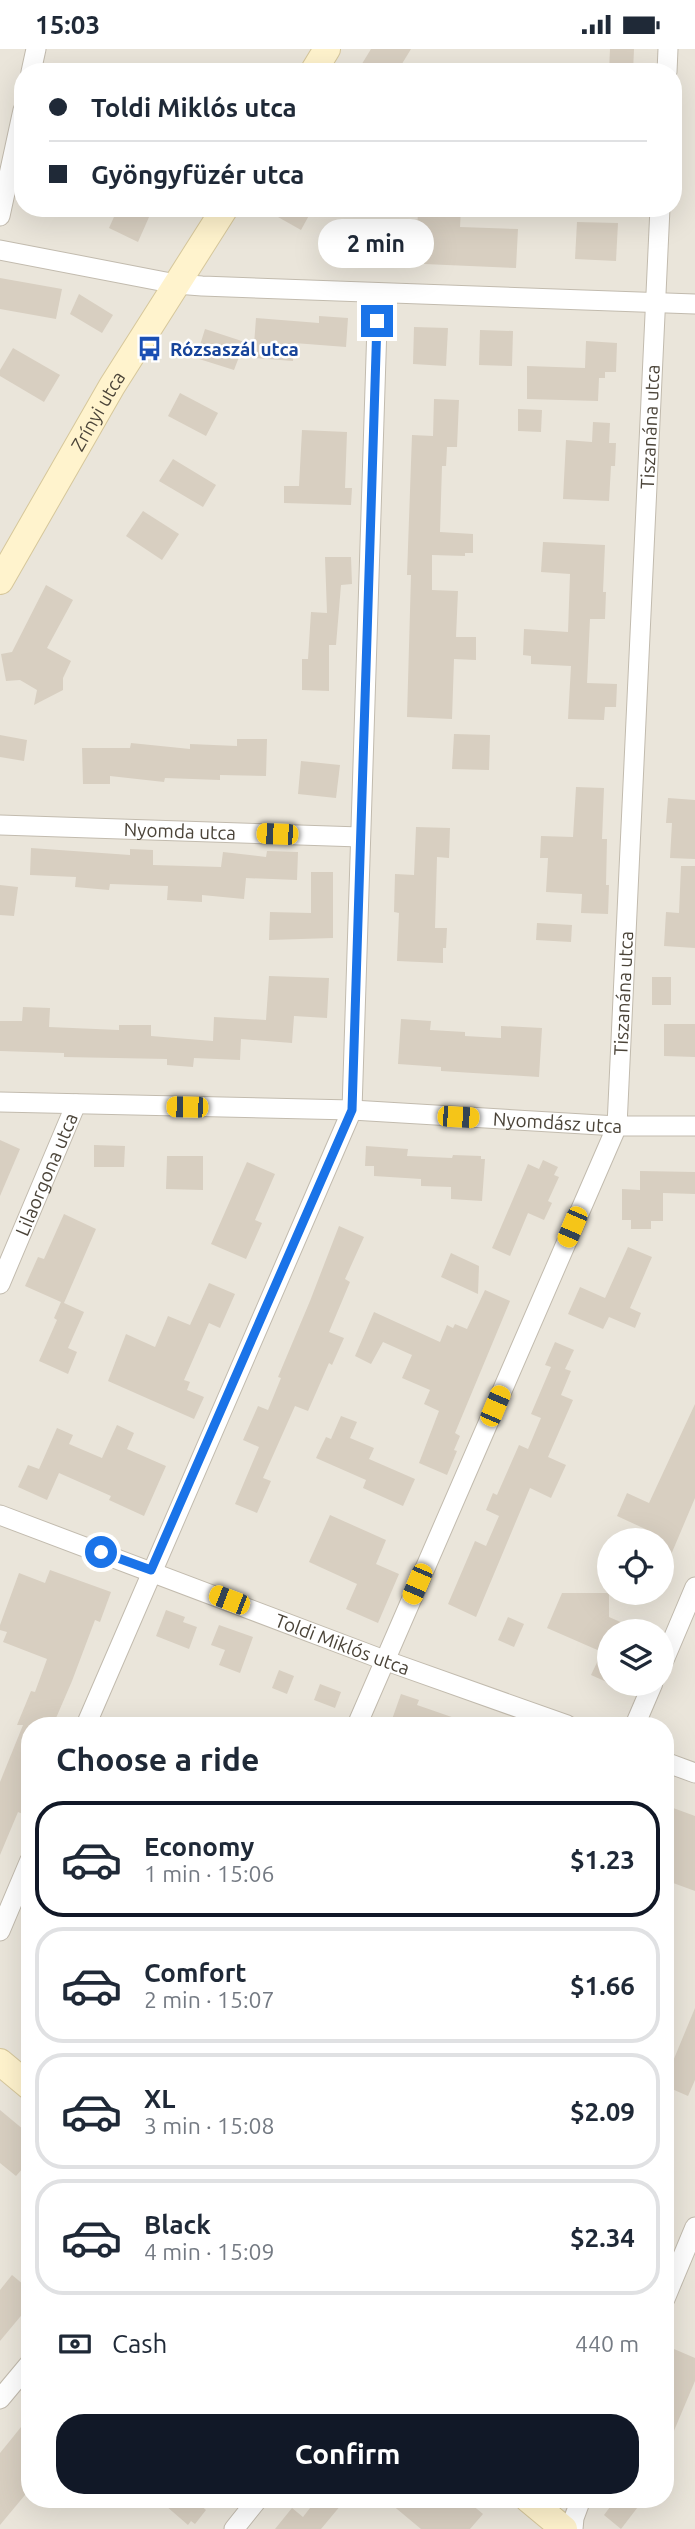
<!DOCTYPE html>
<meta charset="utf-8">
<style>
:root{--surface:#fff;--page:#f2f2f3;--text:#1f2937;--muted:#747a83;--line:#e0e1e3;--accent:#111827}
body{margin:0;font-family:Ubuntu,sans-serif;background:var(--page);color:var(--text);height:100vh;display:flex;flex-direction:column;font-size:26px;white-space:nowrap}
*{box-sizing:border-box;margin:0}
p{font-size:23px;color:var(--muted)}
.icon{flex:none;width:38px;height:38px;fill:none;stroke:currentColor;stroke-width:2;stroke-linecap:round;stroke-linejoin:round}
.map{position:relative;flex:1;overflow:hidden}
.panel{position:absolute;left:21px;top:1668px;width:653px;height:791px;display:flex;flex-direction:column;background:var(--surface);border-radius:28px;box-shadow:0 7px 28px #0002}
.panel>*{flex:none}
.hud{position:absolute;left:14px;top:14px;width:668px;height:154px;border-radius:28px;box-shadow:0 7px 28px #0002;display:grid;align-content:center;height:154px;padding:0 35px;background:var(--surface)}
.tools{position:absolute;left:597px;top:1479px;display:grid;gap:14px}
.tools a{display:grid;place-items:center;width:77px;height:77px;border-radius:50%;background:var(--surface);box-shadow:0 7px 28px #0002;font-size:35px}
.end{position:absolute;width:32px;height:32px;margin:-16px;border:9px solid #1a73e8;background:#fff;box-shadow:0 0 0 4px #fff}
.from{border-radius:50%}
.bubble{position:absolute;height:49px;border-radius:24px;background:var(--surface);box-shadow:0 7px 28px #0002;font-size:23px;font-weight:600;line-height:49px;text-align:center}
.car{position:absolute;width:21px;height:42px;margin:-21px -10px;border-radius:9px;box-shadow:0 0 5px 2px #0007;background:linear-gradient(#f5c518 24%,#345 0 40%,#f5c518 0 76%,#345 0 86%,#f5c518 0)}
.hud b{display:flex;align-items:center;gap:24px;height:66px;font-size:26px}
.hud b+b{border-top:2px solid var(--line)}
.hud i{width:18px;height:18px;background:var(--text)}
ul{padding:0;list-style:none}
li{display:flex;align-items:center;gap:21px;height:116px;margin:0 14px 10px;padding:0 21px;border:4px solid var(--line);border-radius:28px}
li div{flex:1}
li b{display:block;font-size:26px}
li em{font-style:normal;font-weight:600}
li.active{border-color:var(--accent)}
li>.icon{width:63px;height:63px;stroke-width:1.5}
h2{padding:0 35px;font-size:32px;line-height:84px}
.pay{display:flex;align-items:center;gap:18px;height:77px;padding:0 35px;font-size:26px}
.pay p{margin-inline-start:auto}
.button{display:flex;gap:14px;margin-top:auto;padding:14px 35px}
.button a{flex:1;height:80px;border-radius:28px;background:var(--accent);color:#fff;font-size:28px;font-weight:600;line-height:80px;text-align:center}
.status{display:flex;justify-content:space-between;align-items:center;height:49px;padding:0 35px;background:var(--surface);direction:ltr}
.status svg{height:19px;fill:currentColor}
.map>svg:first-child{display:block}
</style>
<div class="status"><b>15:03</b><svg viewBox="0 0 49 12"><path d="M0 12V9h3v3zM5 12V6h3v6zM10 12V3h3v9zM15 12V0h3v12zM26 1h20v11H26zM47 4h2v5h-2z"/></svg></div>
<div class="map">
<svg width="695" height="2480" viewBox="0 0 695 2480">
<rect width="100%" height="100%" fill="#f6f3ec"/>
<path fill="#eae5da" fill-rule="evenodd" d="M0,0H695V2480H0ZM23,23H674V159H23ZM609,1491H662V1544H609ZM609,1582H662V1634H609ZM30,1676H665V2450H30Z"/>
<g fill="#d8cfc1">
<path d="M371,0H411L397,23H357Z"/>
<path d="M610,0H634L633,23L609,22Z"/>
<path d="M118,159H153L138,193L109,179Z"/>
<path d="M262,159H313L301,181Z"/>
<path d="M427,159H461L460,178L518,180L516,219L424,215L425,182H417L418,162H427Z"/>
<path d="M577,173L618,174L616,212L575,210Z"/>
<path d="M0,229L62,240L56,270L0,260Z"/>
<path d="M79,245L113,266L102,284L70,265Z"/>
<path d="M319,267L348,269L346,298L294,294L293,312L239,308L234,321L196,309L205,280L254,296L256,269L319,274Z"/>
<path d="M414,278L448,279L446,317L413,315Z"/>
<path d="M480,281L513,282L512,317L479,316Z"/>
<path d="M586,292L617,294L616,323H605V329H599L598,352L527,350V317L585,319Z"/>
<path d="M13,299L60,326L44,353L0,327V321Z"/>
<path d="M180,344L218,364L206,387L168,367Z"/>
<path d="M434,350L459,351L457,398H447L446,417H442L440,483L473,485V504H465V507L432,506V541L458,542L456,588H476V611L454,610L452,670L407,668L411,526H407L412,386L433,387Z"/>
<path d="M518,360L542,361L541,383L518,382Z"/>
<path d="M593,373L610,374L609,394H616L615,417H611L609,452L563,450L566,391L592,393Z"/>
<path d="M302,381L347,383L345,439H352L351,456L284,454V437H299Z"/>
<path d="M173,410L216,436L203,458L159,432Z"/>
<path d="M143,462L179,485L162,511L126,487Z"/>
<path d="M543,493L605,496L603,543H606L605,570H590L587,634L617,635L616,658H605L604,671L568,670L571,617L531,615V607L523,606L524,580L568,583L570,525L541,523Z"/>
<path d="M325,508H351L352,535L341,536L336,596H329V642L302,641V610H308L311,563L327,564Z"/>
<path d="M46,536L73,551L47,599L71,612L63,629V641L34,656L37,641L20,631L6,632L1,605L12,603Z"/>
<path d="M454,685L490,686L489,721L452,720Z"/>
<path d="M0,686L27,691L24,712L0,708Z"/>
<path d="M237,690H267L266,727L220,726V731L165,729L164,733L110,727V735H83L82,699H130L131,694L190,700V695L237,697Z"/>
<path d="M301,712L340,716L336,749L298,745Z"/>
<path d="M576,738L604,739L602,790H607L606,836H609L608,865L581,864L582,845L546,843L548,809H540L541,787L573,788Z"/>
<path d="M668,749L695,751V810L670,809L672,774H666Z"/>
<path d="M416,778L450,779L449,809L437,808L435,879H447L446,899H443V914L397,912L399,864L394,863L395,825L414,826Z"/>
<path d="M31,799L130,806V800L153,801V816L221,818L223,803L266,808L267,802L298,803L297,831L246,829L244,850L202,846V853L167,851L168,837L110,835L109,841L75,838L76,828L30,826Z"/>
<path d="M681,817H695V899L664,897L666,863L679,864Z"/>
<path d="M311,823H333V889L269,891L270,863L311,864Z"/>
<path d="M0,836L18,838L14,867L0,866Z"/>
<path d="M537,874L572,876L571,893L536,891Z"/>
<path d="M269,927L329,929L327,969L294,967L292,994L241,990L240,1011L194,1009L193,1018L167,1016V1010L64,1008V1004L0,1002V972H22L23,958L50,959L49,978L119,981V976H151V987L213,992L214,968L266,971Z"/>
<rect x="652" y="928" width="19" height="28"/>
<path d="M401,970L431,972L430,981L465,983V987L501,989V977L542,979L539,1028L441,1022V1018L398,1015Z"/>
<path d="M664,975H695V1008L664,1007Z"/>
<path d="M0,1091L20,1100L0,1147Z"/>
<path d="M94,1096L125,1097L124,1118H94Z"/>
<path d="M366,1097L408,1100L407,1107L452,1109L453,1106L481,1107V1110H485L482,1152L451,1150V1138L421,1137V1130L374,1127V1117H365Z"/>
<path d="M167,1107H203V1141L166,1140Z"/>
<path d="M543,1111L558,1118L554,1126L559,1128L548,1152L552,1154L544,1171L528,1164L510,1207L492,1199L528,1115L539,1120Z"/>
<path d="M247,1113L275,1125L255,1171L262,1174L246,1210L211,1195Z"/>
<path d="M640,1122L695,1123V1145L663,1144V1172H651V1180H631V1171H622V1140L640,1141Z"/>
<path d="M64,1165L96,1180L64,1254L84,1263L68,1299L77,1303L68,1325L39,1312L57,1271L54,1269L61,1253L25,1237L38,1208L44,1210Z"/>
<path d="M339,1177L364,1188L345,1230L350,1233L329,1283L344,1289L332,1316L329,1314L308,1362L295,1357L263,1429L271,1432L257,1464L235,1455L259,1398L243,1391L258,1357L268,1361L281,1329L278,1328L310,1252Z"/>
<path d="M628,1198L652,1208L630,1259L641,1264L635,1279L609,1268L603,1280L568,1265L580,1238L605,1249Z"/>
<path d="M451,1204L479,1217L478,1245L441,1228Z"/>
<path d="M209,1234L235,1245L220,1279L209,1274L184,1331L190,1333L187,1341L204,1348L194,1370L108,1332L126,1285L155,1298L168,1267L190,1276Z"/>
<path d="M485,1241L510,1252L455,1384L460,1387L454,1401L457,1402L447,1426L419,1414L439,1362L424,1355L430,1341L402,1329L412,1306L383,1293L371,1315L355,1307L374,1263L440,1293L447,1276L453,1279L455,1275L467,1280Z"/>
<path d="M555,1293L574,1301L565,1320L571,1322L561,1346L573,1351L548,1408L566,1416L551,1449L530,1439L476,1568L448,1555L475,1492L486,1497L499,1467L486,1461L493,1444L497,1446L519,1396L528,1400L541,1369L531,1365L551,1318L545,1316Z"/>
<path d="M695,1355V1449L662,1527V1491H651L654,1484L617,1467L627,1444L649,1454Z"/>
<path d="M341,1367L357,1373L350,1389L374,1399L369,1410L415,1430L403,1457L363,1439L366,1431L316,1409L326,1388L331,1390Z"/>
<path d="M117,1376L134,1384L127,1400L166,1417L144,1467L109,1451L111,1447L59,1424L47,1451L18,1438L28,1416L39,1420L57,1379L73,1386L69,1395L102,1409Z"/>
<path d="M330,1466L386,1491L376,1515L399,1525L378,1574L346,1560L357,1535L309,1513Z"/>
<path d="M50,1521L111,1543L100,1573L95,1571L72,1632L53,1676H30V1768L18,1763L0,1806V1733L23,1676H17L31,1642L35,1643L47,1610L3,1593L7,1583L0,1581V1576L19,1524L45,1534Z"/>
<path d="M562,1544H609V1568L641,1582H609V1634L591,1626L602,1603L547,1579Z"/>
<path d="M166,1561L185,1568L183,1573L197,1578L189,1600L156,1587Z"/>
<path d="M508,1568L524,1575L514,1598L498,1591Z"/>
<path d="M219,1576L253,1588L240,1624L219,1616L225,1601L211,1596Z"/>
<path d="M279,1621L294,1627L287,1645L272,1639Z"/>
<path d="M320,1635L341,1643L335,1659L314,1651Z"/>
<path d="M401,1645L419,1651L417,1656L469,1674L468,1676H390Z"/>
<path d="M665,1756L695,1767V1842L665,1831Z"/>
<path d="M695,1959V2031L688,2047L665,2037V2015L671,2017Z"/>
<path d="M0,2061L30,2086V2111L16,2127L0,2114Z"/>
<path d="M12,2226L30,2241V2256L0,2292V2241Z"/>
<path d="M674,2300L695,2309V2332L665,2403V2321Z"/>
<path d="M30,2367V2440L0,2476V2404Z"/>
<path d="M158,2450H193L206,2461L195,2475L191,2472L188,2476Z"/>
<path d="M317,2450H346L321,2480H275L292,2459L303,2468Z"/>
<path d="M385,2450H465L483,2465L470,2480H421Z"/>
<path d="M616,2450H644L621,2480L604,2466Z"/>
</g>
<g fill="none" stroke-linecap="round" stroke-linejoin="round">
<defs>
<g id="street">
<path d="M31,23L36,0"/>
<path d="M667,23L668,0"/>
<path d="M0,167L23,61"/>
<path d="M0,201L176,235L202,237L695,255"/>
<path id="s1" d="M0,776L360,788"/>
<path id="s2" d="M0,1053L352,1061L617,1077H695"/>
<path id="s3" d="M0,1235L76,1055"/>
<path id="s4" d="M0,1466L384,1611L567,1676"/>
<path d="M662,1616L695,1538"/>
<path d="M86,1676L352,1061L378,245"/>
<path id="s5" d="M357,1676L617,1077L660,159"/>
<path d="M635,1676L653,1634"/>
<path d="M665,1713L695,1724"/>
<path d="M0,1882L30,1811"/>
<path d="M665,2250L695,2178"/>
<path d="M0,2350L30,2314"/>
<path d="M234,2480L258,2450"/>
<path d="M573,2480L574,2469L581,2450"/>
</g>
<g id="secondary">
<path d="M313,23L327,0"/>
<path id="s6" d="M0,532L112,337L225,159"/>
<path d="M0,2013L30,2038"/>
<path d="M528,2450L564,2480"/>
</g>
</defs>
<use href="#street" stroke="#c2bbae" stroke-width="21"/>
<use href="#secondary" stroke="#d6c79b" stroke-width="28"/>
<use href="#street" stroke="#fff" stroke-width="19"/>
<use href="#secondary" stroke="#fff3cd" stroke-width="26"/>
</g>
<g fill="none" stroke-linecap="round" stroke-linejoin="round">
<path stroke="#1a73e8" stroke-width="9" d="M101,1503L151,1521L352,1061L377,272"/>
</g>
<defs>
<symbol id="bus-bare" viewBox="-9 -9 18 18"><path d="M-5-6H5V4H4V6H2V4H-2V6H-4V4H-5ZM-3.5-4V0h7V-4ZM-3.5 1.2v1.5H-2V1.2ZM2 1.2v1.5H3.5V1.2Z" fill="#1a4fb4" stroke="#fff" stroke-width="2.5" paint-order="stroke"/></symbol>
</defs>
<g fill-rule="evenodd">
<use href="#bus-bare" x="132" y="282" width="35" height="35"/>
</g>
<g text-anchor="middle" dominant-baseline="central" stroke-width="5" stroke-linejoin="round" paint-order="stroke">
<g font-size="19" font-weight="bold" fill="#164399" stroke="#fff" text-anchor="start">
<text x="170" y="300">Rózsaszál utca</text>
</g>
<g font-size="19" fill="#4b4439" stroke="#fff">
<text stroke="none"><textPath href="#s6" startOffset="196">Zrínyi utca</textPath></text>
<text stroke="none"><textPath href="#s5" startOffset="1353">Tiszanána utca</textPath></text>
<text stroke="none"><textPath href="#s1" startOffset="180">Nyomda utca</textPath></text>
<text stroke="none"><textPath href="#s5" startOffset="786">Tiszanána utca</textPath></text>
<text stroke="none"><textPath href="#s2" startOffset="558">Nyomdász utca</textPath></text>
<text stroke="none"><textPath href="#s3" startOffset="119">Lilaorgona utca</textPath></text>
<text stroke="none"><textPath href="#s4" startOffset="366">Toldi Miklós utca</textPath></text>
</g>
</g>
</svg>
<div class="tools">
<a><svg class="icon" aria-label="locate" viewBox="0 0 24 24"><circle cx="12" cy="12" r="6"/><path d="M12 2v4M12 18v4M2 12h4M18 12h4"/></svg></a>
<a><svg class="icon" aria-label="layers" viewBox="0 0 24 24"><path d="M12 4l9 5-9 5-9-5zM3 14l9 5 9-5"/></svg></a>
</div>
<i class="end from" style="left:101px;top:1503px"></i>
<i class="end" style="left:377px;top:272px"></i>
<div class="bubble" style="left:318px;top:170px;width:116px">2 min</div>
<i class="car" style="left:277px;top:785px;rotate:272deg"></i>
<i class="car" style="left:187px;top:1058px;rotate:271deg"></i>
<i class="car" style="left:458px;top:1068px;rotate:93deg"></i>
<i class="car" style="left:572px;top:1178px;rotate:203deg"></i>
<i class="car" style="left:495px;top:1357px;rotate:23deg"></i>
<i class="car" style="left:417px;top:1535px;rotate:203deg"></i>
<i class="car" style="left:229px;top:1551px;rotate:291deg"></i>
<div class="hud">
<b><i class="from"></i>Toldi Miklós utca</b>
<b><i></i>Gyöngyfüzér utca</b>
</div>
<section class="panel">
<h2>Choose a ride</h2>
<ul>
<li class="active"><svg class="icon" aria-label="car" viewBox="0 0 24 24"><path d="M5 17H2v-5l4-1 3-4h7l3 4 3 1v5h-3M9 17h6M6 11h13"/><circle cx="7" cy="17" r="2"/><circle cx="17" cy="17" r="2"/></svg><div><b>Economy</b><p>1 min · 15:06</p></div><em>$1.23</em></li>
<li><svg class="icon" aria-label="car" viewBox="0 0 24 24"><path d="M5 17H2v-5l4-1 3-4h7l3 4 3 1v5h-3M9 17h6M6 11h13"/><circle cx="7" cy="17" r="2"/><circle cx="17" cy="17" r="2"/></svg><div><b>Comfort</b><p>2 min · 15:07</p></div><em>$1.66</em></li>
<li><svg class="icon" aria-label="car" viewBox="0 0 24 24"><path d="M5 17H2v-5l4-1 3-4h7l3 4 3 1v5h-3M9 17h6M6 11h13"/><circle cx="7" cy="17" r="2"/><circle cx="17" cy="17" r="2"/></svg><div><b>XL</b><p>3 min · 15:08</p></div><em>$2.09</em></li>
<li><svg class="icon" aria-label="car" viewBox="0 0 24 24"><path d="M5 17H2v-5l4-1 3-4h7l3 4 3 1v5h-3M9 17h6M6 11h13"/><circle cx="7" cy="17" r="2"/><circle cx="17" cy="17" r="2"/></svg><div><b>Black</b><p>4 min · 15:09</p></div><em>$2.34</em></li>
</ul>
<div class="pay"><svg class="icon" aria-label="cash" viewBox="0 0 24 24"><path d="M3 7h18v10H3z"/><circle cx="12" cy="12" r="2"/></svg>Cash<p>440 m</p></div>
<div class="button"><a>Confirm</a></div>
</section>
</div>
